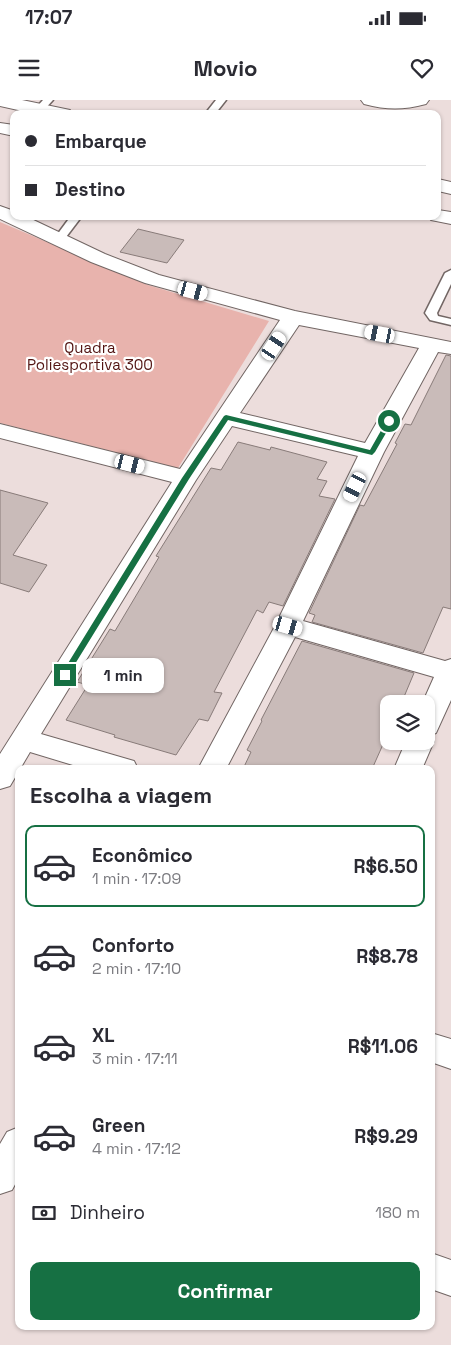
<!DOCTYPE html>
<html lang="pt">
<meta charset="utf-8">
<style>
:root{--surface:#fff;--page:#f7f7f7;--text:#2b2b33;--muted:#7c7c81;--line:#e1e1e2;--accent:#167043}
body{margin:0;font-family:"Space Grotesk",sans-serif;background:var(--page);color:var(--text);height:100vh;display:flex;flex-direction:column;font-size:19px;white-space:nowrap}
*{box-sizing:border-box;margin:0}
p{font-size:16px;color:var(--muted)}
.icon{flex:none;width:28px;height:28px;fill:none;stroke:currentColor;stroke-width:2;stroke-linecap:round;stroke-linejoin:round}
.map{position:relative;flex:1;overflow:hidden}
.details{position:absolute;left:15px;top:665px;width:420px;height:565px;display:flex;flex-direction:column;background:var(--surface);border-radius:10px;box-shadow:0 1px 4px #0004}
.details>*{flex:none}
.banner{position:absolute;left:10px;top:10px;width:431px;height:110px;border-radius:10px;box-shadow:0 1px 4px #0004;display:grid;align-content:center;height:110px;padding:0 15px;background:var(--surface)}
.controls{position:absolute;left:380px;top:595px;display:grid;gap:10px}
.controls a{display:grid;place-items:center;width:55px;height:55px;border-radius:10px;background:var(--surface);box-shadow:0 1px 4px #0004;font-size:25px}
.end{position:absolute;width:22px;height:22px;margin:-11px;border:6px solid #167043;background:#fff;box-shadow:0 0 0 2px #fff}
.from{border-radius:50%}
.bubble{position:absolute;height:35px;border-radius:10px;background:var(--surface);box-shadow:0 1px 4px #0004;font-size:16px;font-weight:800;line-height:35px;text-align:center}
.car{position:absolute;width:15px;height:30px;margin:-15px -8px;border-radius:6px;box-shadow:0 0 4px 1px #0007;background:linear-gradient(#fff 24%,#345 0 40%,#fff 0 76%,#345 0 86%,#fff 0)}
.banner b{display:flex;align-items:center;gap:18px;height:48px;font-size:19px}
.banner b+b{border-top:1px solid var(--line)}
.banner i{width:12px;height:12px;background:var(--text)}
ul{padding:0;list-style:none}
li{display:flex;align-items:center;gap:15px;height:82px;margin:0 10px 8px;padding:0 5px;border:2px solid transparent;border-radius:10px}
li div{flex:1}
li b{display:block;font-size:19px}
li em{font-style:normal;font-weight:800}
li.selected{border-color:var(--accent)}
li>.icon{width:45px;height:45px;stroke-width:1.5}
h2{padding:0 15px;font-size:22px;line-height:60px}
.pay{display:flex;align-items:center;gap:12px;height:55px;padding:0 15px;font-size:19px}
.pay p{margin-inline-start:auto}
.primary-button{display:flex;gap:10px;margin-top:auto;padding:10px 15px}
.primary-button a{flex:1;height:58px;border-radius:10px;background:var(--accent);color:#fff;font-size:20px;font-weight:800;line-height:58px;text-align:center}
.status{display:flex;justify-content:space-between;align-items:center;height:35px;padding:0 25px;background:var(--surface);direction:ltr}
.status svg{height:14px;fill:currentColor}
header{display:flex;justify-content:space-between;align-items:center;height:65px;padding:0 15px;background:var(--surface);font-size:22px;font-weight:800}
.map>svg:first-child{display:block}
</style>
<div class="status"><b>17:07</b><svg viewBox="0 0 49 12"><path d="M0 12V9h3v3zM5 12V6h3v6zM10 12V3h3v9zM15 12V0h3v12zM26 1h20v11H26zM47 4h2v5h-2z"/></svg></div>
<header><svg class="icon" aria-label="menu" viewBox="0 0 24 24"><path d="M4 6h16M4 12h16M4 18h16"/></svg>Movio<svg class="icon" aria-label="heart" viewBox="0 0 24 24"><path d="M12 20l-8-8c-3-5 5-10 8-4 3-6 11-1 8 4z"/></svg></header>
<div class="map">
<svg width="451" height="1245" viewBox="0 0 451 1245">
<rect width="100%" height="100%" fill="#ecdddc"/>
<path fill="#e8b3ad" d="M0,122L148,185L269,221L178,368L0,323Z"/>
<g fill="#c9bbb9" stroke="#887b79">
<path d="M138,129L184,140L167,163L120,152Z"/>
<path d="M446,255L451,256V509L443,507L423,553L312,522L315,515L309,513L360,405L364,406L397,344L395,343L405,324L411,325Z"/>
<path d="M238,342L270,350L271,347L327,362L317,379L327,381L319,396L335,399L283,506L269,502L263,513L257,510L214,592L222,593L208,621L199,619L176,655L114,637L115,635L66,620L88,585L77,582L110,529L115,531L159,457L156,456L211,368L221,370Z"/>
<path d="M0,390L48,403L13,455L47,465L29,492L0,483Z"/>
<path d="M302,541L414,573L401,604H389V631L372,669H243L251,652L247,650L262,621L261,620Z"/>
</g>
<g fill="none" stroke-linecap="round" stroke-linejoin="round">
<defs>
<g id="service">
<path d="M43,0H53L43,11H37L35,9Z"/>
<path d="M216,0H226L215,14H205Z"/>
<path d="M71,116H82L63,141H55L54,139Z"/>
<path d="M451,170V184L437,213L438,216L451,219V225L430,220L425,213L445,173Z"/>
</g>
<g id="minor">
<path d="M361,0H429L426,4C403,10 387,10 364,4Z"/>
<path d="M0,106L14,111V116H25L105,154L159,175L295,211L451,242V254L438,252L384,352L303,521L445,561L451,559V600L436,633L431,635L434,641L422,669H394L406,641H426V604H422L434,577L295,537L226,669H198L275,526L358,356L232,326L196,380L41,634L134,661L138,669H86L30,652L10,686L0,689V654L172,382L0,338V324L180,369L280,220L145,183L91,162L0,119ZM299,225L419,248L365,343L240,313Z"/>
<path d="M431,933L451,939V969L431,962Z"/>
<path d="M19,1027V1077L12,1090L0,1094V1044L7,1032Z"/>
<path d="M431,1153L451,1160V1196L431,1189Z"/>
</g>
<g id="secondary">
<path d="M0,0H22L70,10L73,14H36L0,6Z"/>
<path d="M0,23L14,25V36L0,33Z"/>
<path d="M438,79L451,82V94L438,91Z"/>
<path d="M438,110L451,112V124L431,120L428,116H438Z"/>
</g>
</defs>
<use href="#service" stroke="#726664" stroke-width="3"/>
<use href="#minor" stroke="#726664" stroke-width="2"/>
<use href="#secondary" stroke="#726664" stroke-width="2"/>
<use href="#service" fill="#fff" fill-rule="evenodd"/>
<use href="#minor" fill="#fff" fill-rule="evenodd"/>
<use href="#secondary" fill="#fff" fill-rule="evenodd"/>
</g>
<path fill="#167043" d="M226,315L370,350L387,320L393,321L375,352L372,355L228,320L189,379L67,577H62V573L182,378L224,316Z"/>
<g text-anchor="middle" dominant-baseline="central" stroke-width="4.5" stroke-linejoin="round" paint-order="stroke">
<g font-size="15" fill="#521412" stroke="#fff">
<text x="90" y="247">Quadra<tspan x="90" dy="17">Poliesportiva 300</tspan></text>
</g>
</g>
</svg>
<div class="controls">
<a><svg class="icon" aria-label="layers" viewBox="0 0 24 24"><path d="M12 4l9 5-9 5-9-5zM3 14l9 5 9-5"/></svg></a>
</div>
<i class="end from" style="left:389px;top:321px"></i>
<i class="end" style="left:65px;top:575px"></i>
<div class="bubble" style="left:82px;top:558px;width:82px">1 min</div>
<i class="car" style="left:193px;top:191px;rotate:105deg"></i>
<i class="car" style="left:380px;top:234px;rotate:281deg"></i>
<i class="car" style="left:274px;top:246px;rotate:34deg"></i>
<i class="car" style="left:130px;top:364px;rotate:104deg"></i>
<i class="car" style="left:355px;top:387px;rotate:206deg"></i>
<i class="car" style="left:288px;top:526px;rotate:106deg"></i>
<div class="banner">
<b><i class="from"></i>Embarque</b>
<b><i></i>Destino</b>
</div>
<section class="details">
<h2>Escolha a viagem</h2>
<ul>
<li class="selected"><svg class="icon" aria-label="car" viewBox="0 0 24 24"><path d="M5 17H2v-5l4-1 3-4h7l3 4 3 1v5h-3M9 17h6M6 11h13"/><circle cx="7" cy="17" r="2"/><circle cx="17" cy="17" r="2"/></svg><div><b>Econômico</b><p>1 min · 17:09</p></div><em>R$6.50</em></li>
<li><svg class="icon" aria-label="car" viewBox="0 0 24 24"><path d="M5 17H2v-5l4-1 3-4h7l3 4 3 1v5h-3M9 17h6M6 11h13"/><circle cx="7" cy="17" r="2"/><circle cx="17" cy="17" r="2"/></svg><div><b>Conforto</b><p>2 min · 17:10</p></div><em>R$8.78</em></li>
<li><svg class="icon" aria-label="car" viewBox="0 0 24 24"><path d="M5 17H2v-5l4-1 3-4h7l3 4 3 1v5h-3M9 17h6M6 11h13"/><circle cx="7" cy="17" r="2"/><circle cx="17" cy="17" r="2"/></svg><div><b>XL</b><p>3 min · 17:11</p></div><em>R$11.06</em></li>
<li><svg class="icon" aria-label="car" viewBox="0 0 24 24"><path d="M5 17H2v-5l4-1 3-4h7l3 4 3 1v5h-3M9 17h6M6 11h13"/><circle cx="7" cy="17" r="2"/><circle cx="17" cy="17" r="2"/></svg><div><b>Green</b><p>4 min · 17:12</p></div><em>R$9.29</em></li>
</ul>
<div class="pay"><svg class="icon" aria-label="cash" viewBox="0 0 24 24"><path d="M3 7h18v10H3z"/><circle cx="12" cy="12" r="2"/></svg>Dinheiro<p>180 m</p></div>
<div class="primary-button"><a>Confirmar</a></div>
</section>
</div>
